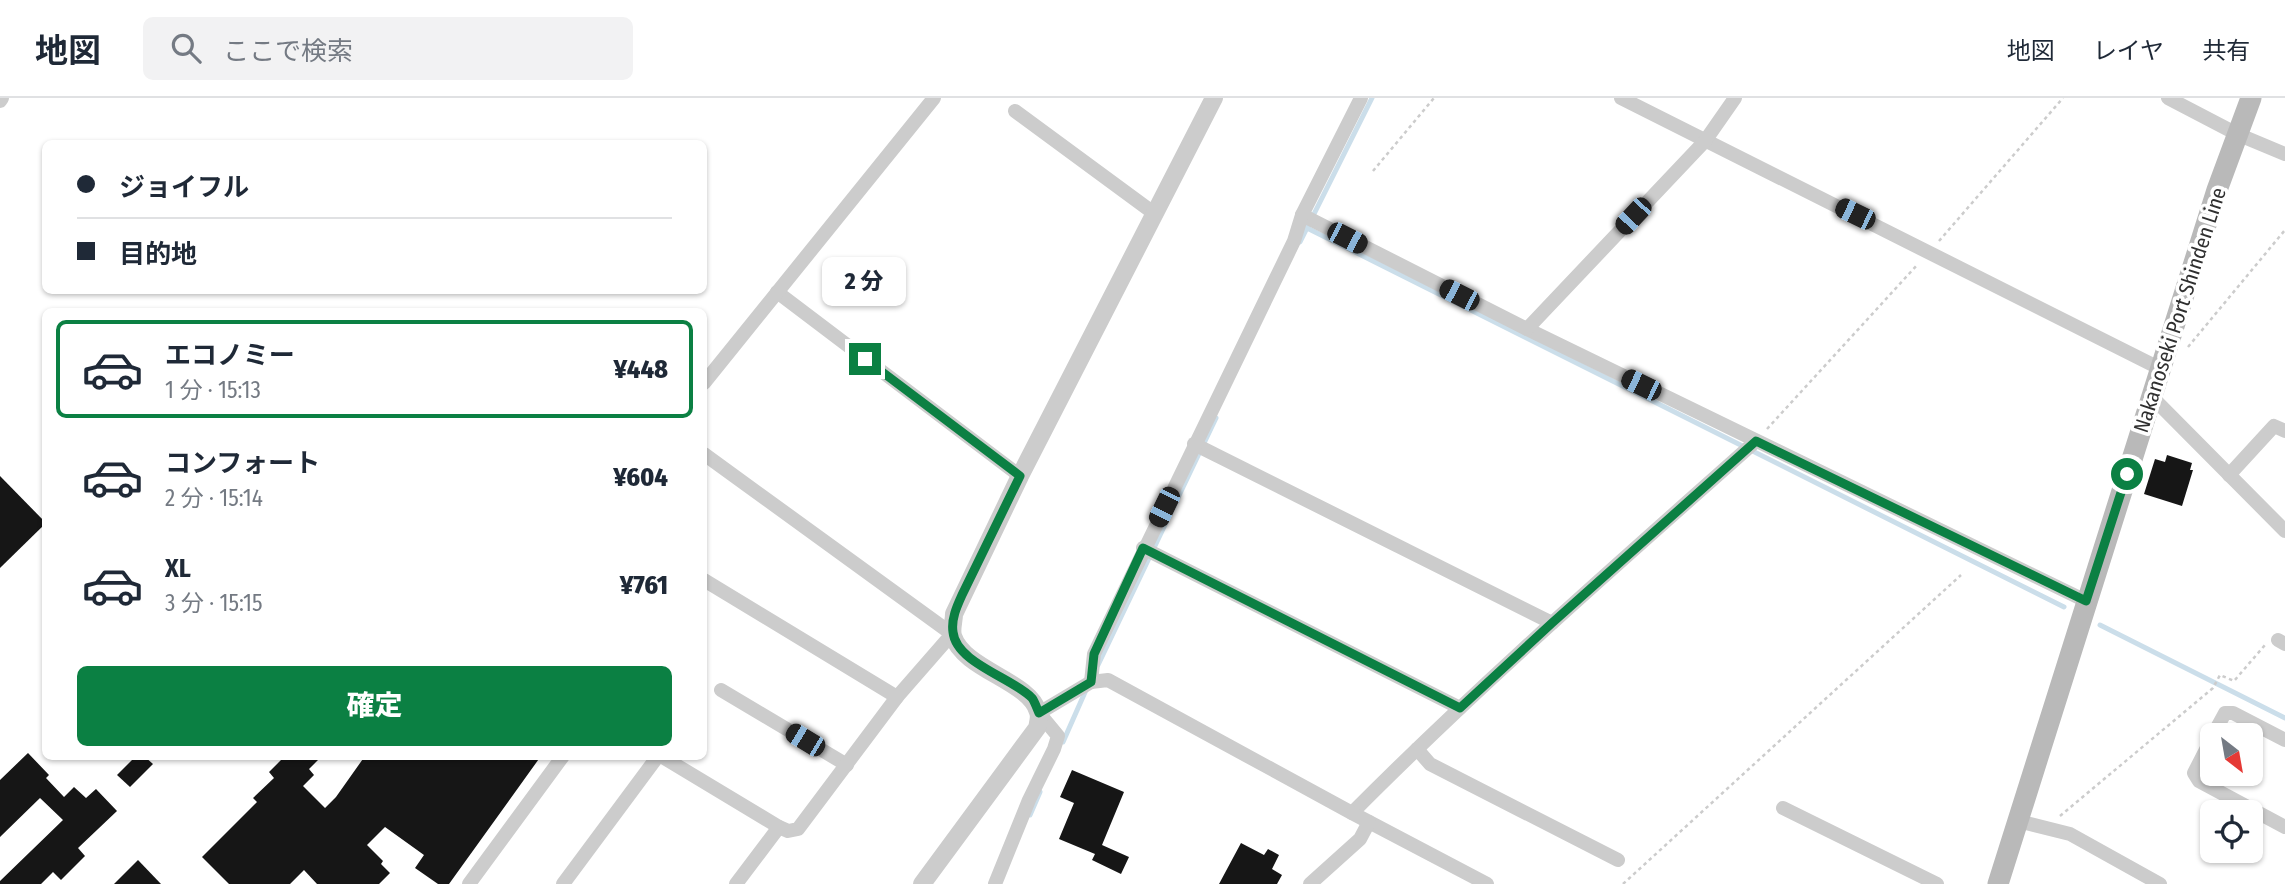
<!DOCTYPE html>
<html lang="ja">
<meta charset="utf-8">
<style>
:root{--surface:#fff;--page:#f2f2f3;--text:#1f2937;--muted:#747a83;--line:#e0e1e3;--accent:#0b8043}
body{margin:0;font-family:"Fira Sans Condensed","Noto Sans JP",sans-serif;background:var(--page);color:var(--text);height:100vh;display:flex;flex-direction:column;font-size:26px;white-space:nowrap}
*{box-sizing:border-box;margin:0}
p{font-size:23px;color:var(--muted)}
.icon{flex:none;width:38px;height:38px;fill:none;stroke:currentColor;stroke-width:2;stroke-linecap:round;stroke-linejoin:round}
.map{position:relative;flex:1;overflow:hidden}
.drawer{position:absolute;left:42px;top:210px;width:665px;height:452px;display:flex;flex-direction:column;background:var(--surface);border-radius:10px;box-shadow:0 2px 5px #0004}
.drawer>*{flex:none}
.banner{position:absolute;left:42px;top:42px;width:665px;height:154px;border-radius:10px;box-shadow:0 2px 5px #0004;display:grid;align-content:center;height:154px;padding:0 35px;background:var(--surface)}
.needle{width:46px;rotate:149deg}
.controls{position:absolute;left:2200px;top:625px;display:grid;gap:14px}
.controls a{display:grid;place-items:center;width:63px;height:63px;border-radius:10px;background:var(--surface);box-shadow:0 2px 5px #0004;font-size:35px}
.end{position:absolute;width:32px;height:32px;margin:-16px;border:9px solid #0b8043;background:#fff;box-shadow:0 0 0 4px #fff}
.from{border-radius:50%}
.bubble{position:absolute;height:49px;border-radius:10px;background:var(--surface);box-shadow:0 2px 5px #0004;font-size:23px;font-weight:800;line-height:49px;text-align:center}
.car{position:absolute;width:21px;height:42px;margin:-21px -10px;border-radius:9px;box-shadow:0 0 5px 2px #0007;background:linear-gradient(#222 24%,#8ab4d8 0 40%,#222 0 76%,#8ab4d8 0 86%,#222 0)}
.banner b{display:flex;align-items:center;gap:24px;height:66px;font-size:26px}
.banner b+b{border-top:2px solid var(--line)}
.banner i{width:18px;height:18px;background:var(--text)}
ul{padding:12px 0 0;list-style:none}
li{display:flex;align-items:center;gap:21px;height:98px;margin:0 14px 10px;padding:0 21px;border:4px solid transparent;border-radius:10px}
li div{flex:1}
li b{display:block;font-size:26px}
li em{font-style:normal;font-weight:800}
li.active{border-color:var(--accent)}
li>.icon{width:63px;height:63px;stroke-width:1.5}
.button{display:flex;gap:14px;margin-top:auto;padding:14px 35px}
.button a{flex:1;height:80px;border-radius:10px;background:var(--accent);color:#fff;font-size:28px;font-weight:800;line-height:80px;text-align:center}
header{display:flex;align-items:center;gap:42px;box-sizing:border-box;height:98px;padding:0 35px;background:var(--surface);border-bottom:2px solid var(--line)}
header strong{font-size:33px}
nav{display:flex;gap:38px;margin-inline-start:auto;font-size:24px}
.search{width:490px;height:63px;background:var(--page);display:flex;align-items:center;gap:18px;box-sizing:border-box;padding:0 24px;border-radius:10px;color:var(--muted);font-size:26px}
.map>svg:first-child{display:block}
</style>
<header>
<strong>地図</strong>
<div class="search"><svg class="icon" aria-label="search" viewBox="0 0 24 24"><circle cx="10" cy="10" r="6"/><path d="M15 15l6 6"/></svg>ここで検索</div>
<nav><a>地図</a><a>レイヤ</a><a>共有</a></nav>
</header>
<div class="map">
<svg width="2285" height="786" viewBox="0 0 2285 786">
<rect width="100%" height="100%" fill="#fff"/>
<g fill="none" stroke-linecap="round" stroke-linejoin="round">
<g stroke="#cbdeea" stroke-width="5">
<path d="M1307,130L2064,509"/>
<path d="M1300,144L1372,0"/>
<path d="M2100,527L2285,620"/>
<path d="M1098,567L1216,320"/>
<path d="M1063,644L1086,592"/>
<path d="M1030,717L1040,694"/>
</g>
</g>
<g fill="#161616">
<path d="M2167,357L2192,365L2190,372H2193L2182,408L2144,396L2155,361L2165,364Z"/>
<path d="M0,378L46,425L0,470Z"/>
<path d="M28,655L49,677L46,680L64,699L74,689L86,700L96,691L117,713L78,750L85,758L61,782L53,774L41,786H0V783L63,722L40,700L0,739V682Z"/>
<path d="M136,658H144L153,666L130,689L117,677Z"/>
<path d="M285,658H322L309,671L314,677L303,688L325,710L336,699L365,658H541L449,786H438L415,770L424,757L385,729L367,747L383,763L381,766L390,775L379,786H317L304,772L290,786H229L202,759L257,704L253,700L274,680L269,674Z"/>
<path d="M1072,672L1124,694L1102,747L1129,759L1121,776L1092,762L1095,756L1059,741L1074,705L1060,699Z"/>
<path d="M1241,745L1264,757L1268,751L1279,757L1272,771L1282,777L1277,786H1219Z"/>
<path d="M138,762L161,786H114Z"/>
</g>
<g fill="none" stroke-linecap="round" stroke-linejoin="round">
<g stroke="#ccc" stroke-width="2.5" stroke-dasharray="3.5 3.5" stroke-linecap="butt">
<path d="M1373,73L1434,0"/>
<path d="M1939,143L2063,0"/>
<path d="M2188,249L2285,132"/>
<path d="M1767,331L1918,166"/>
<path d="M2060,718L2213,590L2220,577L2234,583L2265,547"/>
<path d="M1623,786L1961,477"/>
</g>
<g stroke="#ccc" stroke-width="14">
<path d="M1621,0L2161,271"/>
<path d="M2168,0L2237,36L2285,56"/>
<path d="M0,3L2,0"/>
<path d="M1015,13L1155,116"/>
<path d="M1302,117L1527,231L2086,503"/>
<path d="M777,194L1020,378"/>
<path d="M1527,231L1705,43L1735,0"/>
<path d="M704,285L934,0"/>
<path d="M2152,299L2285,433"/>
<path d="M1194,346L1552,525"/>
<path d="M2229,377L2274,328L2285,333"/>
<path d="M1143,450L1460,610"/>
<path d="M704,482L897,599"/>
<path d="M2278,542L2285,546"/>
<path d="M1091,584L1094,556L1294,143L1302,117L1361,0"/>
<path d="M721,592L847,667"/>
<path d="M2213,637L2225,615H2233L2285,642"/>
<path d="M2212,640L2194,675L2199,683L2285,729"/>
<path d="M1417,651L1430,666L1618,762"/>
<path d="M661,658L779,729L788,733L798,731L897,599L952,536L704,356"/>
<path d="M1783,710L1937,786"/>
<path d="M1352,715C1481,585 1619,465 1756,343"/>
<path d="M2018,723L2070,736L2160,786"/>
<path d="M469,786L563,658"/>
<path d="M563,786L658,658"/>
<path d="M736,786L779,729"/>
<path d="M995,786L1029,702L1054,651L1058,638L1039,615L1091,584L1108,582L1352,715L1487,786"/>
<path d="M1310,786L1360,741L1369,724"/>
</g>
<path stroke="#ccc" stroke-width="18" d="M922,786L1037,630C1038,625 1040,619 1038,614C1030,583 964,572 953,538C951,531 954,523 954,516L1020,378L1214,0"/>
<path stroke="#b9b9b9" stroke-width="21" d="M1998,786L2217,92L2251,0"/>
</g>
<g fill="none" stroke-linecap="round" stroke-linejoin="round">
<path stroke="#0b8043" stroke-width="9" d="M865,261L1020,378L962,497C957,508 951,521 953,534C956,565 1013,580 1032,600C1035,604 1037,611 1039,615L1091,584L1094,556L1143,450L1460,610L1552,525L1756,343L2086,503L2127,376"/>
</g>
<g text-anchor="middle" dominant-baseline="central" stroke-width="7" stroke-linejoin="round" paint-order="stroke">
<g font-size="21" fill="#2f2f2f" stroke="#fff">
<text transform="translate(2180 212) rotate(-72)">Nakanoseki Port Shinden Line</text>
</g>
</g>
</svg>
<div class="controls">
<a><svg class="needle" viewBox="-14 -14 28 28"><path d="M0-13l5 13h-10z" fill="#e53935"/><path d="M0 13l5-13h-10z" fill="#747a83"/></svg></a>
<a><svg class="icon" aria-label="locate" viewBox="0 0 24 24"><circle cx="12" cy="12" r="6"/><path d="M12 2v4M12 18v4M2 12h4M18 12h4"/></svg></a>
</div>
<i class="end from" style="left:2127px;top:376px"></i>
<i class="end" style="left:865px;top:261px"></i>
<div class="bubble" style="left:822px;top:159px;width:84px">2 分</div>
<i class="car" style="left:1855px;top:116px;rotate:296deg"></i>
<i class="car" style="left:1633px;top:118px;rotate:223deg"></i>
<i class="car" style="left:1347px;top:140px;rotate:117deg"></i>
<i class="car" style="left:1459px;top:197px;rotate:297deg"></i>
<i class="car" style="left:1641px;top:287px;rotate:296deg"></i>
<i class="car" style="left:1164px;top:409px;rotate:206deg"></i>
<i class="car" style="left:805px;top:642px;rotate:301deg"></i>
<div class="banner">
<b><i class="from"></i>ジョイフル</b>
<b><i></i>目的地</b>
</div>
<section class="drawer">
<ul>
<li class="active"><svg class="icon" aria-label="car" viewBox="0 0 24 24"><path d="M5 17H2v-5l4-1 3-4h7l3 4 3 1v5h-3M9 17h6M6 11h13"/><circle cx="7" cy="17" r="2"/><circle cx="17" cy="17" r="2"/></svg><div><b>エコノミー</b><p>1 分 · 15:13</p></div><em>¥448</em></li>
<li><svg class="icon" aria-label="car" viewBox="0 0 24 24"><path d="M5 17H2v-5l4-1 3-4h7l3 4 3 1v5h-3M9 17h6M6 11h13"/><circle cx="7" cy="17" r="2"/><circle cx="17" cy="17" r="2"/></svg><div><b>コンフォート</b><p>2 分 · 15:14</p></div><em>¥604</em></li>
<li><svg class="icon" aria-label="car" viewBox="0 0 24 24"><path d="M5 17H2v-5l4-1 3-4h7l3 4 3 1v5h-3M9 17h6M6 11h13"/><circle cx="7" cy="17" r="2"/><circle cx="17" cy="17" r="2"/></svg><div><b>XL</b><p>3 分 · 15:15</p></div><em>¥761</em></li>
</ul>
<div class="button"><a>確定</a></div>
</section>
</div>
